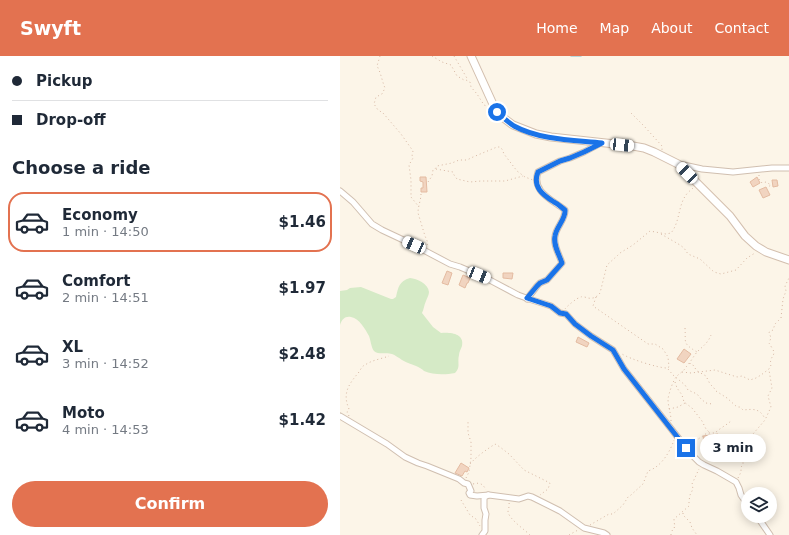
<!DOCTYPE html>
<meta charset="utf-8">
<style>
:root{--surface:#fff;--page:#f2f2f3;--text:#1f2937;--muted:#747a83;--line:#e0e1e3;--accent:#e37250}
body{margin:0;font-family:"DejaVu Sans",sans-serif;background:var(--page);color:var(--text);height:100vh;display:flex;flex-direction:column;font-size:15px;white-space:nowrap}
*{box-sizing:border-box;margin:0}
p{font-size:13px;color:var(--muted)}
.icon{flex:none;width:22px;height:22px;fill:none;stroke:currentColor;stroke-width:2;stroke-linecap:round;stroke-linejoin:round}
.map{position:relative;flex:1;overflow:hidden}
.side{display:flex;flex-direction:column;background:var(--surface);width:340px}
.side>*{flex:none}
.banner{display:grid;align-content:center;height:88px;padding:0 12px;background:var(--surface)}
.fabs{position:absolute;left:401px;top:431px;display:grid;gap:8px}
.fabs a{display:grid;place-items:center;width:36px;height:36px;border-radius:50%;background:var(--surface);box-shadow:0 2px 10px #0003;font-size:20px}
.end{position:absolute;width:18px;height:18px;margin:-9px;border:5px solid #1a73e8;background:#fff;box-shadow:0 0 0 2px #fff}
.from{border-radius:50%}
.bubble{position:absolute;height:28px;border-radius:14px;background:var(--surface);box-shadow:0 2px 10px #0003;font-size:13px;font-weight:600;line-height:28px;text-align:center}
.car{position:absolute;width:12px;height:24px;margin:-12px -6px;border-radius:5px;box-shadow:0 0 3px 1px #0007;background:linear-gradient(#fff 24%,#345 0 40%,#fff 0 76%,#345 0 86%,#fff 0)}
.banner b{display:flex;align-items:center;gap:14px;height:38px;font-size:15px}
.banner b+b{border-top:1px solid var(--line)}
.banner i{width:10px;height:10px;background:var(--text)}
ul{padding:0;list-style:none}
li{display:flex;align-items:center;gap:12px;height:60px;margin:0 8px 6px;padding:0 4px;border:2px solid transparent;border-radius:16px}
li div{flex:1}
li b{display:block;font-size:15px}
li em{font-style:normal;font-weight:600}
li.on{border-color:var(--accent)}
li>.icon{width:36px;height:36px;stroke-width:1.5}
h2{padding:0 12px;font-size:18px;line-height:48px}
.action{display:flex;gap:8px;margin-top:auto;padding:8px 12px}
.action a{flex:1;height:46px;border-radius:24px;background:var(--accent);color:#fff;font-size:16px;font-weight:600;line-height:46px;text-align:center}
header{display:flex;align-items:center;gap:24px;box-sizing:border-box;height:56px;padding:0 20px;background:var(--accent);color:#fff}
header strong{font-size:19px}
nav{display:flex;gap:22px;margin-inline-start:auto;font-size:14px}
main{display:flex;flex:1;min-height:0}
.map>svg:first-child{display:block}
</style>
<header>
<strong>Swyft</strong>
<nav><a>Home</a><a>Map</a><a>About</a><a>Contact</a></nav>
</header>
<main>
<section class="side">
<div class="banner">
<b><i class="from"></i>Pickup</b>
<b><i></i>Drop-off</b>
</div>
<h2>Choose a ride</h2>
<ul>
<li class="on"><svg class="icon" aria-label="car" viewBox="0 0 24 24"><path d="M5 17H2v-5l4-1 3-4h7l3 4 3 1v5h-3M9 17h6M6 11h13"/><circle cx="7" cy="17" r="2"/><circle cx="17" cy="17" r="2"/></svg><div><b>Economy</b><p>1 min · 14:50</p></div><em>$1.46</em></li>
<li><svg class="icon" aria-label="car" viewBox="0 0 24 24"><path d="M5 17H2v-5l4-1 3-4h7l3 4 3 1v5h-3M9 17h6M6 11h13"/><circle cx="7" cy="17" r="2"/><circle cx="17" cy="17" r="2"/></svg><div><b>Comfort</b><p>2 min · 14:51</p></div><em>$1.97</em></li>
<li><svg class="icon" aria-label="car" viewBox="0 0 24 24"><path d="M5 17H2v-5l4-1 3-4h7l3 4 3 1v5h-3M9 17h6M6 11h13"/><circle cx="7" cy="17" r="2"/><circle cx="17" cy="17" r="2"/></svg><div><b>XL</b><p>3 min · 14:52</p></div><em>$2.48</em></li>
<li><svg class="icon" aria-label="car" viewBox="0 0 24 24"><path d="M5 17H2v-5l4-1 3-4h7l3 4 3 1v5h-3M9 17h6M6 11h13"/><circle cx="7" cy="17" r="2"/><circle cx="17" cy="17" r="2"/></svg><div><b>Moto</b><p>4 min · 14:53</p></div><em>$1.42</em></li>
</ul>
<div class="action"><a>Confirm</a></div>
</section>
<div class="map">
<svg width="449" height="479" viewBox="0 0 449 479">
<rect width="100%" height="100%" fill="#fcf5e8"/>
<path fill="#d5eac6" d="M70,222C77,223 88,227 89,236C89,239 87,242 86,245C84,249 84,253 82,257L93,271L101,277C109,276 125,277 122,290C121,293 119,296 119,299C117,307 121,311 115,317C105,319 93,319 84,315C82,313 79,311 76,310C72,308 67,307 62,304C59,302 55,299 52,298C47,296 38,299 34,295C31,291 31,285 29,280C25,273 20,263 11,261C5,260 2,263 0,269V235L7,234L10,232L21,231L51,243H53L56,241C58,232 59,225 70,222Z"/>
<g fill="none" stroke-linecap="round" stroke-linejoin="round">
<path stroke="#a3cfd8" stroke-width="1.5" d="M231,0H241"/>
</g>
<g fill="#f1d4c0" stroke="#e4bba1">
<path d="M80,121H86L87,136H81V132H83V126L80,125Z"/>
<path d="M417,121L420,127L413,131L410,126Z"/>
<path d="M432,124H437L438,130L433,131Z"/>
<path d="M426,131L430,139L423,142L419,134Z"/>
<path d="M107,215L112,217L108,229L102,227Z"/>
<path d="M163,217H173L172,223L163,222Z"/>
<path d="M123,219L130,222L128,227H127L125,232L119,229Z"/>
<path d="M238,281L249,287L247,291L236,286Z"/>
<path d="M344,293L351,298L344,307L337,303Z"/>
<path d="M378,378L379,383L378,384L379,387L372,389L371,386L364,387L363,380Z"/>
<path d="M121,407L129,412L127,416L125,415L122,420L115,417Z"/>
</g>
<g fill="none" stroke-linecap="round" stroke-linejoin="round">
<defs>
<g id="street">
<path d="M339,108L362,113L393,116L432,112H449"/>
<path d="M0,135L13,146L32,168L42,174L74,189L110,208L120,211L146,222L178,239L189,243L205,248L211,250L220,257L226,258L235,268L251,280L273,294L284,313L351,398L359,406L364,409L377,415L396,426L399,432L401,439L408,449"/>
<path d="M187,243L197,230L200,227L207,224L222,207C219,198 213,189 215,180C216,171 226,163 225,154C213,144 191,136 198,116L220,105L230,102L244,96L261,87"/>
<path d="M0,360L47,388L65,401L78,407L87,410L119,423L124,427L128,428L131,435L129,437L130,439L137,440L149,439L179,443L188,440L192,441L220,455L244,472L264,477L267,479"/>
<path d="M417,460L430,479"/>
<path d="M142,479L145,475V464L146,458L144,452V443L145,441L148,439"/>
</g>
<path id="secondary" d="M131,0L157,57L173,69L196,78L211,81L293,90L304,92L314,96L338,108L390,160L405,180L416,190L426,196L449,204"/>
</defs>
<use href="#street" stroke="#d0bfb0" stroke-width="7"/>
<use href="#secondary" stroke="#d3bfae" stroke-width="9"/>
<g stroke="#d7b7a3" stroke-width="1" stroke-dasharray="1 3" stroke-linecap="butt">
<path d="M40,0L37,10C41,17 42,25 45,32L42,38L36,41L34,48L38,54L43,57L61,78L73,95L72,99L73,102L69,109L71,124V141L79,151"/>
<path d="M92,0L102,6L111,9L117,20L124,24H126L130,26L131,31L137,38L144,49L149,51"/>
<path d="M114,0L128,24"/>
<path d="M291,57L304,70L322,90V94"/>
<path d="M96,113L113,116L114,119L117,123L130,126L141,125H165L183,120"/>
<path d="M419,119V123L422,127L426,126L431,129L428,131"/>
<path d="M88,126L92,120L93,114L95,113L97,110L112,107L119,104H127L133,101L157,91H160L162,93L164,98L177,115L185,121L193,124"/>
<path d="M81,138C81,144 78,150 78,157L85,180L88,187L86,191"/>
<path d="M321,178L340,189L344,192L348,198L360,203L374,216L381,218L396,214L407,202L415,197"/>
<path d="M256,241L253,250L308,288H315L323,293L328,301L329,311L327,312C318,312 290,303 282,298"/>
<path d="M225,253C227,250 238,241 241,241C242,240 248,242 248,242C253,243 257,241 260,237L267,209L277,200L280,197L293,189L310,175L326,178L331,177C340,166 338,150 346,139C348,136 351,134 353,132"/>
<path d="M345,272C346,287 342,287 357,296"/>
<path d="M350,307V308L353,309L357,315L366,320L370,328L374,332L376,335L387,342L397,351H400L403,354C413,353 420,352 425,363"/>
<path d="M328,313L333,319L345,329L348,334L357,338L361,343L366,347L372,348"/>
<path d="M342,316L351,317L375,314L397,321L402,320L410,324L416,322L421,319L429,313L431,309C429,302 434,301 434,296C433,293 430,289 429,287L431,282L429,276L433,274L435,268L441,262L443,243L446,235L445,230L449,222"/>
<path d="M335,326L337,332L342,339L344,346L352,352L362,365L366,373L370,377"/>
<path d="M329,353L338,351L345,347"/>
<path d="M9,360L7,356L9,353C2,337 9,328 19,316C21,313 22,310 25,309C32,304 41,303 49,300"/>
<path d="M331,365C331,357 328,351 328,343C329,337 333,324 337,320C340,317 344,315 346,311C350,307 353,301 357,296C363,290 368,287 371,279"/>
<path d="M349,387L350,385L354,386L367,377H375C380,372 387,369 392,364"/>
<path d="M130,408C137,400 146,394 155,388L160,391L169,398L184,414L210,427L208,433L200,439"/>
<path d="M126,422L129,416L131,402V386L128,377V366"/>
<path d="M398,422L401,416V411L403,409V404L406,398L409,388L413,378L425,364L431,351L428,340L432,332L429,314"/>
<path d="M133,428C140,426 143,428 146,434"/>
<path d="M121,444L130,459L136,463L140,470"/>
<path d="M169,447C170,450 168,453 168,456C170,464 184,473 190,479"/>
<path d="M343,457V459L350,466L352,472L357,479"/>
<path d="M250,469L269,458H273L283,449L288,441L291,439L303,428L308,415C321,411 330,396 334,384"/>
<path d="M229,479L238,474"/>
<path d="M331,479V476C337,469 334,471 334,463L349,450V445L350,439L353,433L352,428L359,413"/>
</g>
<use href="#street" stroke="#fff" stroke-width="5"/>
<use href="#secondary" stroke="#fff" stroke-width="7"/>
</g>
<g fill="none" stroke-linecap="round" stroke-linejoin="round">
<path stroke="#1a73e8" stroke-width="5" d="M157,56C162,61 168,66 174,70C200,84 233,84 262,87L244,96L230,102L220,105L198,116C192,131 203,139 214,146C218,148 221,151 225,154C226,163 216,171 215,180C213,189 219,198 222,207L207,224L200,227L197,230L187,242L211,250L220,257L226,258L235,268L251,280L273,294L284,313L346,392"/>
</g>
</svg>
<div class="fabs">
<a><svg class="icon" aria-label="layers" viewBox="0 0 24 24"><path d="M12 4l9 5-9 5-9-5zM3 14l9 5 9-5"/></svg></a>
</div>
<i class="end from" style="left:157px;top:56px"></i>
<i class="end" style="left:346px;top:392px"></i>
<div class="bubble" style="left:360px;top:378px;width:66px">3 min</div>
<i class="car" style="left:282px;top:89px;rotate:96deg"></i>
<i class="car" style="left:347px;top:117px;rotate:315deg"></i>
<i class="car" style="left:74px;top:189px;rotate:294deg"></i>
<i class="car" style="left:139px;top:219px;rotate:112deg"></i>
</div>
</main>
